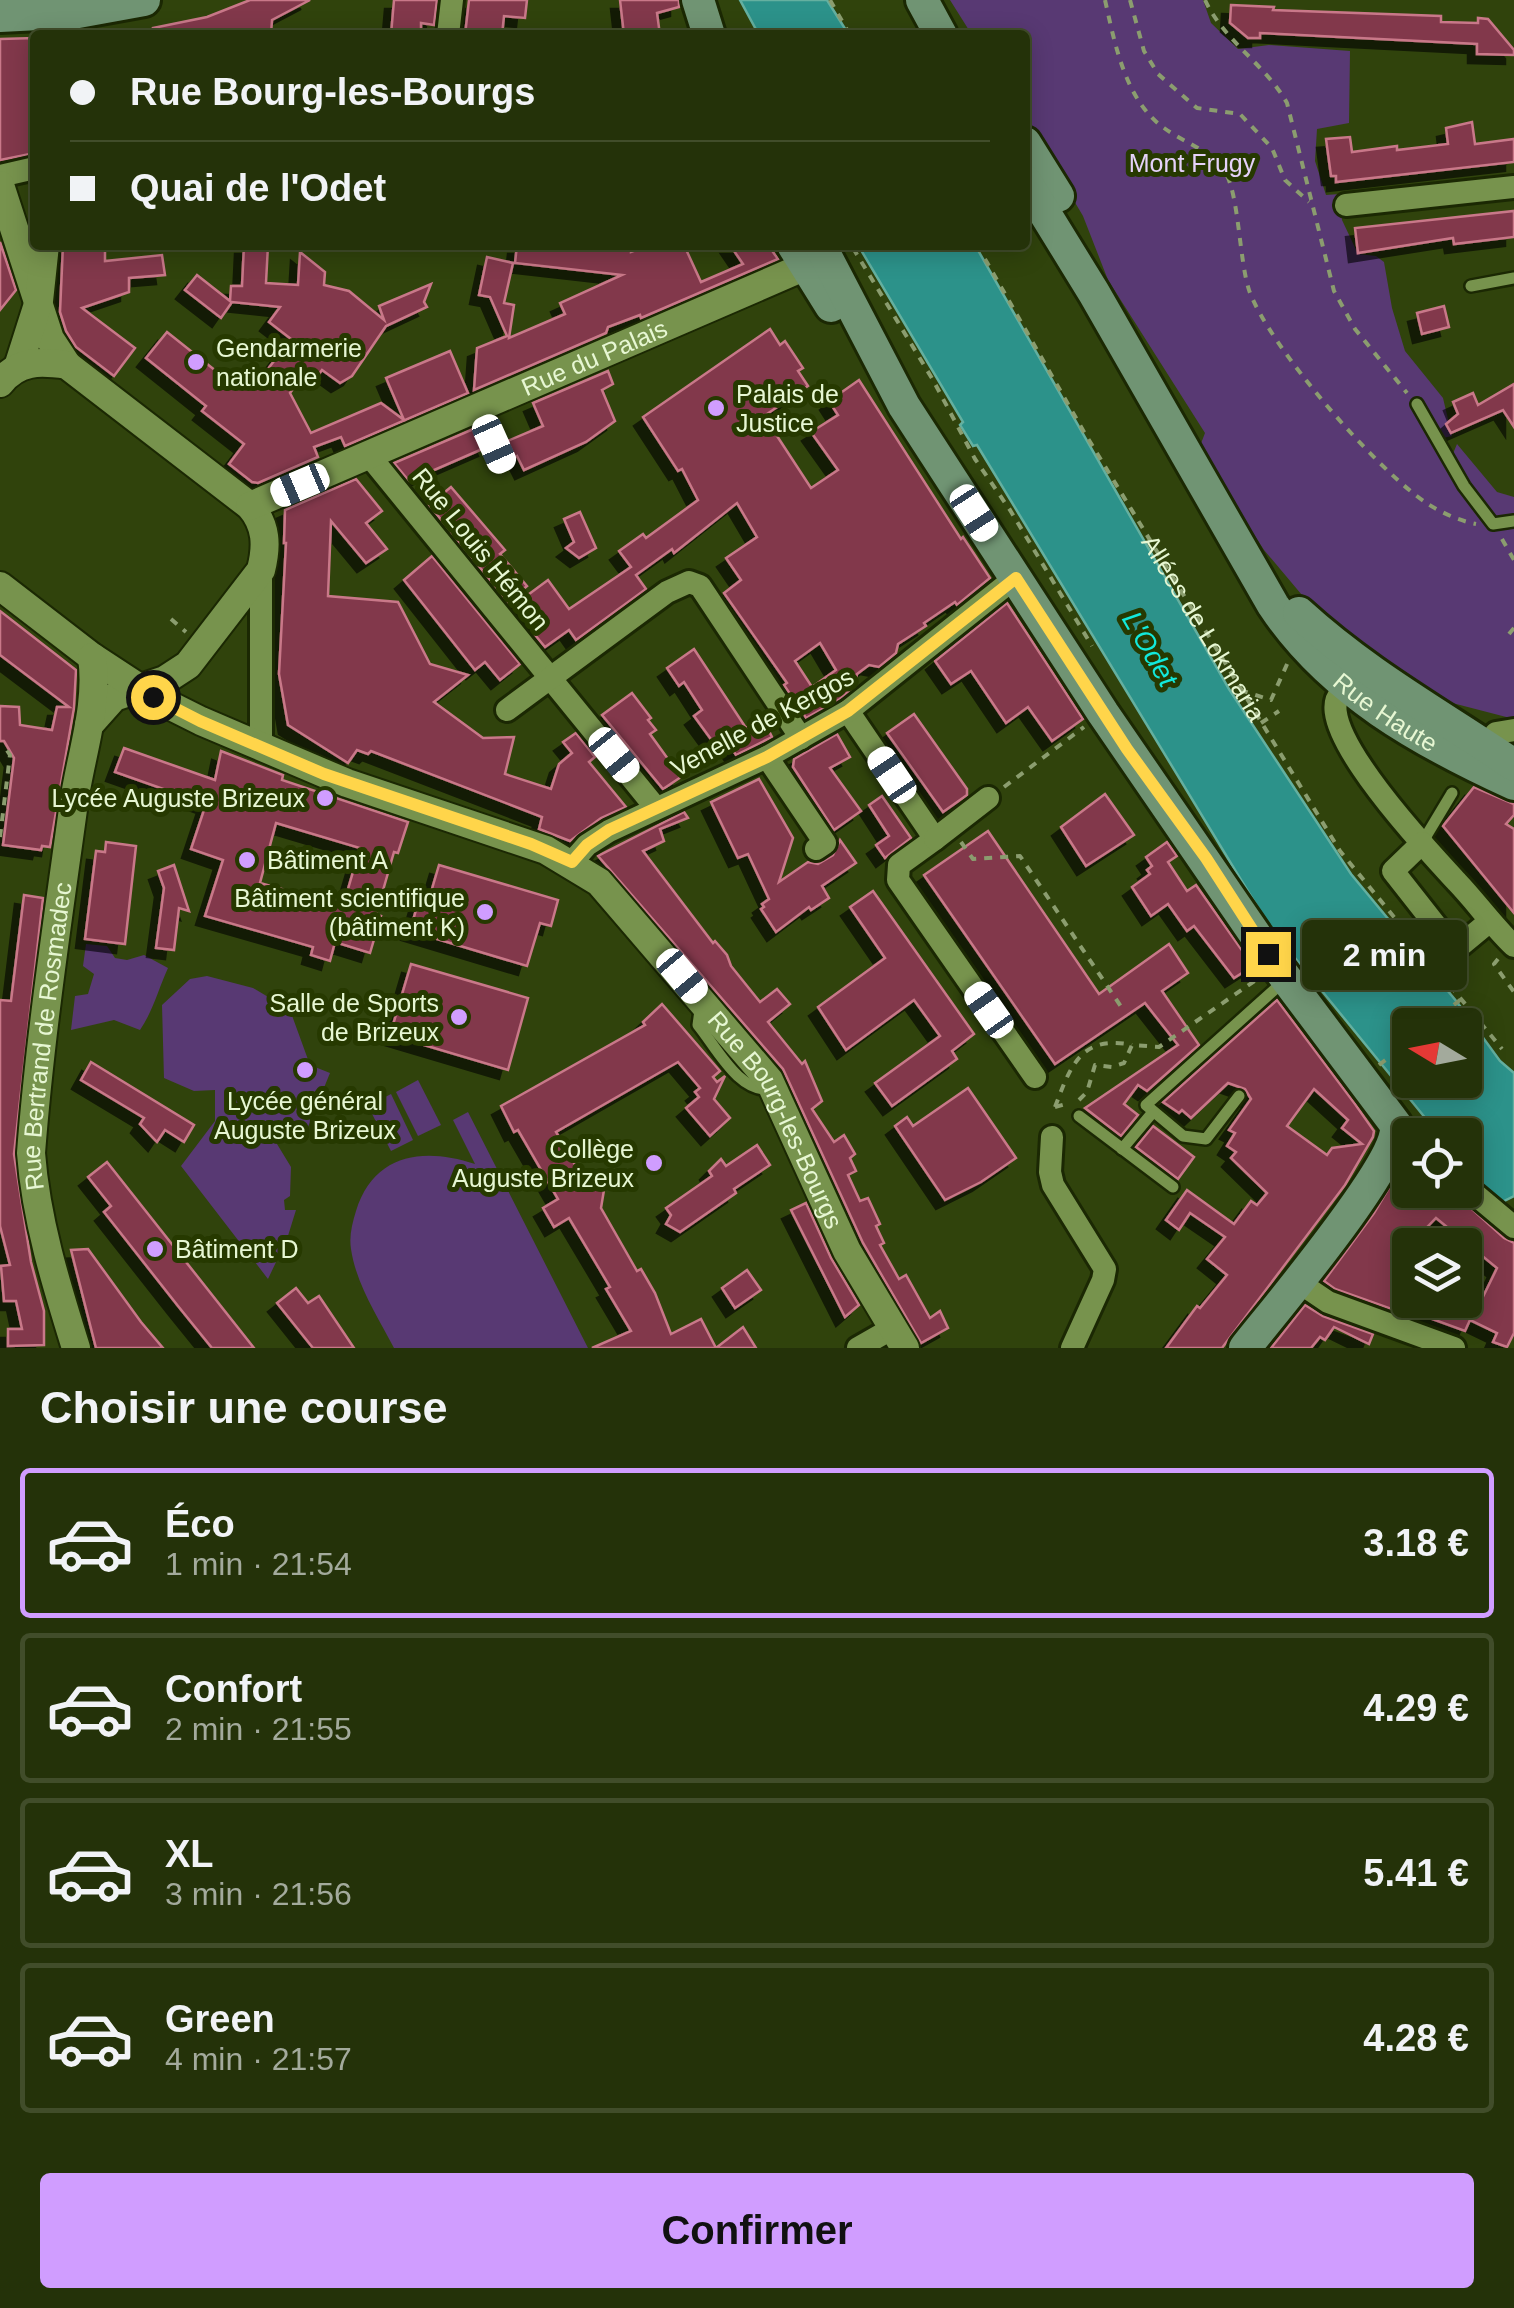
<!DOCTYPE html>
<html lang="fr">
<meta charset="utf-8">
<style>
:root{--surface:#243209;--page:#2c3a12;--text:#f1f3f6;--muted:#a3aa9c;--line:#414d2a;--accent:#d09dff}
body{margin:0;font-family:Helvetica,sans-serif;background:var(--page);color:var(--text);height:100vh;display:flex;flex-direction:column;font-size:38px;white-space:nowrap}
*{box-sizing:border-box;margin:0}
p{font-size:32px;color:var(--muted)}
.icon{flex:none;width:55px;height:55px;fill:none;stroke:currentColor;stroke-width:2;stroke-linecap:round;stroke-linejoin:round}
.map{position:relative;height:1348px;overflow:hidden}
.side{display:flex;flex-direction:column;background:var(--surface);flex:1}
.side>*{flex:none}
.hud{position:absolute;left:30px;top:30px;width:1000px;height:220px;border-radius:10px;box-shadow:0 5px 25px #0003,0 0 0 2px var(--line);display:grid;align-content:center;height:220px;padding:0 40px;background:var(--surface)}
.needle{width:65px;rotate:280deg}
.controls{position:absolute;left:1392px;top:1008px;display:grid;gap:20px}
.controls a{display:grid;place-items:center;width:90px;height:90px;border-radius:10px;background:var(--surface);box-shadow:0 5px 25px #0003,0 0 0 2px var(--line);font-size:50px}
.end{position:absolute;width:45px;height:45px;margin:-22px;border:12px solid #ffd54a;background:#111;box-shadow:0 0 0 5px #111}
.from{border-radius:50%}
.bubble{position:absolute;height:70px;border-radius:10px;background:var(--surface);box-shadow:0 5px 25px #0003,0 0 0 2px var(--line);font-size:32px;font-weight:700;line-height:70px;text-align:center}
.car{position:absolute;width:30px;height:60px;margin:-30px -15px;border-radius:12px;box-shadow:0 0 8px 2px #0007;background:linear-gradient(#fff 24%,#345 0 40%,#fff 0 76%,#345 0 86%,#fff 0)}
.hud b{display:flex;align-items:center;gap:35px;height:95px;font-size:38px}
.hud b+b{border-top:2px solid var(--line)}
.hud i{width:25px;height:25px;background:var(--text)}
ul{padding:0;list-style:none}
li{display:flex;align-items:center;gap:30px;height:150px;margin:0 20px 15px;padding:0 20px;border:5px solid var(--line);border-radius:10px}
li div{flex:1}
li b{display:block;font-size:38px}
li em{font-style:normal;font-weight:700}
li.on{border-color:var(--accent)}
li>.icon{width:90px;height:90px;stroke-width:1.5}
h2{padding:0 40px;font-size:45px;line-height:120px}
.action{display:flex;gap:20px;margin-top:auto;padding:20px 40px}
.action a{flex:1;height:115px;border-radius:10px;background:var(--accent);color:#111;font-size:40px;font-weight:700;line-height:115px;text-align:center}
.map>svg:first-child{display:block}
</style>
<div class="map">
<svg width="1514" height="1348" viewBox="0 0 1514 1348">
<defs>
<filter id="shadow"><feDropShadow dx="-9" dy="9" stdDeviation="0" flood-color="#0009"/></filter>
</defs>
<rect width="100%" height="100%" fill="#30430c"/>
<g fill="#583973">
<path d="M950,0H1203L1211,23L1238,49L1269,45L1350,51L1349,123L1317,129L1315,161L1326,195L1340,194L1342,220L1358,254L1376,256L1384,262L1392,308L1405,351L1443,398L1452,436L1434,440L1452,456L1457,444L1497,492L1514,497V719L1433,698L1412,687L1307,601L1264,550L1206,461L1200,446L1205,433L1108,280L1083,216L1025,118V35H972Z"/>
<path d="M86,944L107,946L115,958L127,960L144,955L168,968C158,990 153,1011 140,1030L114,1020L71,1030L75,996L88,994L94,974L83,966Z"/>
<path d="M207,976L253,988L290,1010L310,1065L330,1073L308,1127L290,1128L277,1144L291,1167L290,1196L284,1200L285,1210H296L287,1239L268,1279L181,1166L215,1121V1090L194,1091L164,1078L162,1005L190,979Z"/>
<path d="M418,1080L441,1125L418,1136L396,1092Z"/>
<path d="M391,1094L413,1140L391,1151L368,1106Z"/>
<path d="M468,1112L588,1348H394C378,1317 356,1284 351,1249C349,1236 352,1224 356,1211C374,1153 424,1147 475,1164L453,1120Z"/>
</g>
<g fill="#2c928a" stroke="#64b0a0" stroke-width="2.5" fill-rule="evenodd">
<path d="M740,0H827L849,35H759Z"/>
<path d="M858,245H975L1229,689L1351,874L1457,1002L1500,1061L1514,1073V1196L1502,1202L1465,1174V1135H1441L1431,1125L1269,926L977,445L973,446L960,425L963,422ZM1410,1025H1465V1080H1410Z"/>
</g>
<g fill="#82394b" stroke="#c97889" stroke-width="2.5" fill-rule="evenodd" filter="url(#shadow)">
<path d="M250,0H310L272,20L271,35H154L153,28L207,17Z"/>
<path d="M394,0H437L434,25L421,23V35H391Z"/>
<path d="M469,0H527L525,18L504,16L502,35H465Z"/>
<path d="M620,0H679V7L657,13L660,35H624Z"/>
<path d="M1231,5L1274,7L1273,10L1441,16V22L1478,23V18L1488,19L1514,50V55L1477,54V44L1260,33V38H1248L1230,23Z"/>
<path d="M35,38V153L0,160V39Z"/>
<path d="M1472,122L1475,144L1514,139V162L1336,182V176H1331L1326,139L1350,137L1352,152L1397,146V150L1448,144L1446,128Z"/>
<path d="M1514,211V237L1454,244L1453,238L1358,253L1355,228Z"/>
<path d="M0,242L16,290L0,310Z"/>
<path d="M63,245H105V261L162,255L165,275L129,278V292L82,308L135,348L114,376L76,347L66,331L60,312Z"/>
<path d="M244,245H268L266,283L298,285L300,252L325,272L324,285L349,291L384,320L379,306L431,284L424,302L427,307L386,326L352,376L340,383L322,370L316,378L307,371L290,393L311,433L381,403L404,420L386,378L450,351L468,393L345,446L341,437L314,447L318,457L258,483L252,482L229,464L244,444L202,411L206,406L146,358L167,332L226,379L233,370L254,387L291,339L269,322L280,307L232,302L221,318L185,290L197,275L230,301L231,286H242Z"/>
<path d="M517,245H631V252L650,245H684L701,282L743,264L730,245H768L778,259L641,318L640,315L608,327L606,333L474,390L477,348L507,336L490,297L479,295L487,257L513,263L504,303L514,305L509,338L565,314L560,303L622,275L515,263Z"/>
<path d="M1444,306L1449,327L1422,334L1417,313Z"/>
<path d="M770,329L780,345L785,341L803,368L798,371L808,386L764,416L811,488L838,470L811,432L838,415L829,401L859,380L961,539L963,537L990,578L957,605L955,602L924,623L926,626L898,644L896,653L879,667L869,665L857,674L854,687L840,699L806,718L784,685L787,683L724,593L741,580L726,558L757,537L737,503L674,553L672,549L636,575L646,589L576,640L569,630L545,647L535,635L542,629L521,600L548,580L569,609L631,567L619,551L643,534L646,538L698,500L682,469L678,471L643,417ZM820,643L836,670L812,687L795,661Z"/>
<path d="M608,371L613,384L602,390L615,421L586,442L524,470L517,456L512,459L505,442L543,426L533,403Z"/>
<path d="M1514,384V427L1503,410L1451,433L1446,424L1458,414L1453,402L1473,393L1478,405Z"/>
<path d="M478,427L487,447L409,481L394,463Z"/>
<path d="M356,479L382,511L366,523L387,549L366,563L331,521L328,596L398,602L430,664L468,675L434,702L483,738L514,737L505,774L551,789L559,764L572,753L563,742L576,733L595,757L589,762L626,807L601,818L570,841L539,829L542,817L371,751L368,754L357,750L348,763L288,725L279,674L286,543H284L285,510Z"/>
<path d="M451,487L505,550L500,554L527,586L508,602L429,505Z"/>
<path d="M580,512L596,548L579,558L566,548L574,542L564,519Z"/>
<path d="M432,556L520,664L500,680L485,662L475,670L404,580Z"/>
<path d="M1007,603L1083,719L1052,741L1028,707L1006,723L971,671L951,684L935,661Z"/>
<path d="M0,611L76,670L74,708L50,847L42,846L41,850L3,845L14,758L4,741H0V706L19,707L20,725L52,730L57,707H69L0,655Z"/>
<path d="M694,649L746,728L762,717L772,737L736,755L723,736L713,742L694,716L702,710L684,682L679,686L667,668Z"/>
<path d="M632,693L651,718L648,720L656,730L650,734L681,777L663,789L602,715Z"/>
<path d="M914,714L967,789V795L943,812L887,733Z"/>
<path d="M837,734L850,757L830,768L861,811L834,830L793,767L794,759Z"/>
<path d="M124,748L215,780L221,751L283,775L282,780L408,822L398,853L394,852L376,915L381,916L370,953L335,942L330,961L311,955L313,947L205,916L223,860L191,849L206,804L115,772ZM276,823L360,848L343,906L260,883Z"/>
<path d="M759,779L793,838L779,882L808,862L818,864L833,855L840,840L856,863L822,886L829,898L811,910L809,907L776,932L761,909L764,907L762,904L769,899L748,854L738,858L711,802Z"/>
<path d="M1474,787L1514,804V815L1506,824L1514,829V913L1443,826Z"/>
<path d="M1105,794L1134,835L1086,866L1061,827Z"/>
<path d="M882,796L911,838L885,858L876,845L889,836L869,805Z"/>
<path d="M684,812L688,818L660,829L664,841L643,851L713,943L715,941L727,955L731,966L760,1002L777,989L790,1004L768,1022L802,1064L805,1061L822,1101L812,1109L834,1142L844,1135L855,1154L850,1158L856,1171L848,1175L860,1201L868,1198L880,1224L876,1226L884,1243L880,1245L899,1279L906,1275L930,1318L940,1311L948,1328L921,1343L863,1243L783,1069L598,856Z"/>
<path d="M988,831L1099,994L1169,944L1188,973L1162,991L1199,1045L1147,1091L1138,1085L1124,1104L1138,1115L1121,1136L1085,1108L1178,1045L1145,1003L1055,1064L924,875Z"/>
<path d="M106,842L136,846L125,944L85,939L96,851L105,852Z"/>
<path d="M1167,842L1177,856L1168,862L1187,891L1196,885L1253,966L1234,978L1194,926L1187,931L1168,904L1151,916L1132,887L1150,874L1147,870L1152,866L1146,857Z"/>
<path d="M174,865L189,911L179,908L174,950L156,948L164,888L158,871Z"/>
<path d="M439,865L558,900L551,926L540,923L527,966L410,931L420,896L429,899Z"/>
<path d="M873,891L974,1034L952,1051L957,1059L892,1106L875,1083L940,1036L914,1000L846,1050L818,1007L885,958L850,907Z"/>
<path d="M24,895L43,898L14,1154L31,1262L44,1311V1345L8,1346V1329H22L16,1301H4L1,1266L10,1265L0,1226V1000L11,1001Z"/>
<path d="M411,964L528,998L508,1070L390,1035Z"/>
<path d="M1277,1000L1355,1104L1374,1131L1373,1137L1345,1185L1222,1348H1166L1197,1306L1200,1308L1227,1275L1207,1259L1225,1237L1190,1213L1179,1230L1166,1220L1187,1190L1234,1224L1251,1201L1257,1205L1267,1193L1231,1158L1236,1152L1227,1146L1235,1133L1229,1130L1251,1099L1245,1089L1228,1083L1191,1118L1182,1110L1179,1113L1163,1102ZM1314,1089L1348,1120L1342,1128L1362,1144L1332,1148L1327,1155L1287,1126Z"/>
<path d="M662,1004L720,1071L713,1077L717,1082L725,1076L714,1099L730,1118L710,1136L686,1108L699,1097L695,1092L700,1088L678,1062L556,1132L582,1177L599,1181L604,1190L601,1208L637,1271L641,1269L655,1293L671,1334L701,1319L716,1348L743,1327L756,1348H592L631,1331L606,1289L610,1287L569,1218L554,1227L543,1208L558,1199L518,1130L514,1132L501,1106L645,1025L643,1022Z"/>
<path d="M91,1062L194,1125L184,1142L165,1130L157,1142L140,1124L144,1118L81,1080Z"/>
<path d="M968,1088L1016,1158L981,1182L945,1200L895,1126L907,1117L913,1126Z"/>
<path d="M1153,1126L1194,1157L1178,1179L1136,1147Z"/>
<path d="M757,1145L770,1165L734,1189L736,1193L680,1232L666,1224L671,1215L666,1208L712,1176L709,1171L721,1159L726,1166Z"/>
<path d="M1410,1152V1190H1451L1504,1238L1514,1243V1333L1507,1347L1493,1342L1497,1333L1470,1320L1465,1331L1416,1313L1414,1317L1335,1289L1324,1281L1374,1213ZM1436,1218L1497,1268L1479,1305L1465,1300H1410V1245Z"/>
<path d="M107,1162L254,1348H212L178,1306L104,1212L111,1206L88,1177Z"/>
<path d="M806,1203L831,1258L859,1305L845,1317L791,1210Z"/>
<path d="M88,1249L141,1322L163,1348H96L71,1250Z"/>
<path d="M747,1270L761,1290L735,1308L722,1288Z"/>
<path d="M296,1288L308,1303L319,1296L354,1348H313L277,1303Z"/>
<path d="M1305,1305L1323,1316L1373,1334L1369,1344L1334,1327L1325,1340L1320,1337L1311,1348H1271Z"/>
</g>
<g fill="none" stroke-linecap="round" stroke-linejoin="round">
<defs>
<g id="service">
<path d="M1471,286L1514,278"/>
<path d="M1417,404L1464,486L1493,524L1514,521"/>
<path d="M480,407L503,462"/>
<path d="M1422,843L1452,793"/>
<path d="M701,1003L698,1025C717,1048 739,1094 772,1089"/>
<path d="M1239,1096L1206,1139L1183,1136L1146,1105L1283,982"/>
<path d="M1079,1116L1173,1187"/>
<path d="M1122,1149L1153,1112"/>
</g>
<g id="minor">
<path d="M448,35L452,0"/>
<path d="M0,176L35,168"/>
<path d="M1346,205L1514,187"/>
<path d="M372,455L376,464L656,808"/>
<path d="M1362,686C1272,689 1438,861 1457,882C1477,903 1493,926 1514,946"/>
<path d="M507,710L667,592L689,582L700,586L801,738"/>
<path d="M848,711L935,839L899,865L898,880L1035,1077"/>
<path d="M261,746V570"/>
<path d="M1480,755L1496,733L1514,730"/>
<path d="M767,757L825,843L816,849"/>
<path d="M935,839L988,798"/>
<path d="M1422,843L1393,871L1448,941L1461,945L1490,921"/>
<path d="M572,862L587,845L609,831L767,757L848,711L1016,577"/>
<path d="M1052,1137L1050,1172L1053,1185L1105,1269L1103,1280L1072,1348"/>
<path d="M1465,1186L1514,1227"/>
<path d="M1297,1281L1328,1302L1454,1348"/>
<path d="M858,1348L893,1328"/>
</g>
<g id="tertiary">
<path d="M0,185L50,339L67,365"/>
<path d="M18,367L39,301L45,245"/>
<path d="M0,383C18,360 40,361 67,365L250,506C267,526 267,546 261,570L188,665L165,680L114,697L89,725"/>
<path id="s2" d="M250,506L806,266"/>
<path id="s3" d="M0,586L92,657L153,697L201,721L347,783L546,850L599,882L769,1080L847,1251L905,1348"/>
<path id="s4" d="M76,1348C56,1284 36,1220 31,1153C40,1036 58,918 74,802C81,754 99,705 92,657"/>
</g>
<g id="secondary">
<path d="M698,0L709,35"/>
<path d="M922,0L941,35"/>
<path d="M0,16L78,12L144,0"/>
<path d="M1025,143L1058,196"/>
<path id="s5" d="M1025,181L1094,293L1273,605C1330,691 1422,742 1514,784"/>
<path d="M793,245L831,306"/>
<path d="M820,245L904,406L1103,713L1276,965L1396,1125C1400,1163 1274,1311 1245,1348"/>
<path d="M1299,613C1367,675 1439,714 1514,765"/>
</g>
</defs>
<use href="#service" stroke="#1b2803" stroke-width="16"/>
<use href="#minor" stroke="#1b2803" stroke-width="28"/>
<use href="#tertiary" stroke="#1b2803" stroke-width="32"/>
<use href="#secondary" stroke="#1b2803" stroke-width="38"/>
<g stroke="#8b9d6f" stroke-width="4" stroke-dasharray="8 8" stroke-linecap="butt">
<path d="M830,0L850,35"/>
<path d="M1105,0C1115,44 1125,100 1164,128C1183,142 1212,151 1225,172C1239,194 1239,259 1249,290C1268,345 1378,472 1428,504C1442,513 1460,521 1476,524"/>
<path d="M1130,0L1144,51L1158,74L1197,108L1240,114L1272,148L1285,180L1309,202"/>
<path d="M1205,0C1224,41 1265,64 1287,103L1334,291L1355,329L1407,393"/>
<path id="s1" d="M977,245L1084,432L1340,851L1502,1049"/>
<path d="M853,248L933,380L975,459L1010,510L1092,646"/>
<path d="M1502,539L1514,560"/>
<path d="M171,619L186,632"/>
<path d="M1509,634L1514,628"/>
<path d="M1240,690L1271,700L1288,662"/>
<path d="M1261,723L1279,711"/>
<path d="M1004,787L1084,727"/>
<path d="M0,837L10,755L6,749"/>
<path d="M961,842L973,859L1020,856L1124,1011"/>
<path d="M1498,959L1494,964L1514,992"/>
<path d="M1429,1025L1460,1000"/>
<path d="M1379,1065L1410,1041"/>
<path d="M1079,1100L1087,1092L1095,1065L1112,1067L1124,1063L1132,1045L1159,1047L1256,980"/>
<path d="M1055,1107L1070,1103"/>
<path d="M1055,1107C1070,1068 1080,1034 1132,1045"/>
</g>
<use href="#service" stroke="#77934d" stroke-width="11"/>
<use href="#minor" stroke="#77934d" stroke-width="22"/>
<use href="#tertiary" stroke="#77934d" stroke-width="28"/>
<use href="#secondary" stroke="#709473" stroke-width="32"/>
</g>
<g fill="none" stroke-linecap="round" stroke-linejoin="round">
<path stroke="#ffd54a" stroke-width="12" d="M153,697L200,721L324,774L531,844L572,862L587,845L609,830L767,757L848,711L1016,578L1127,749L1206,858L1268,954"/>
</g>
<g fill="#d09dff" stroke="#263900" stroke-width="4">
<circle cx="196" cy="362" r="10"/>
<circle cx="716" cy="408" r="10"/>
<circle cx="325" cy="798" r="10"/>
<circle cx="247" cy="860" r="10"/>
<circle cx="485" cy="912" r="10"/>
<circle cx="459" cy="1017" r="10"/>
<circle cx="305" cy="1070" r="10"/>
<circle cx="654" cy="1163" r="10"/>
<circle cx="155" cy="1249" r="10"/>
</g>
<g text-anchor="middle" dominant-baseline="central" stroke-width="10" stroke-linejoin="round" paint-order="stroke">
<g font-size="25" fill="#e5d2fa" stroke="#263900">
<text x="1192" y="163">Mont Frugy</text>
</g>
<g font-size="25" fill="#e7f7d3" stroke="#263900" text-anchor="start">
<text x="216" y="348">Gendarmerie<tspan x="216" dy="29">nationale</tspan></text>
<text x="736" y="394">Palais de<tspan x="736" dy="29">Justice</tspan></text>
<text x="305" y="798" text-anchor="end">Lycée Auguste Brizeux</text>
<text x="267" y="860">Bâtiment A</text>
<text x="465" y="898" text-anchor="end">Bâtiment scientifique<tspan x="465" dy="29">(bâtiment K)</tspan></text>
<text x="439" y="1003" text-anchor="end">Salle de Sports<tspan x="439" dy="29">de Brizeux</tspan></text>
<text x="305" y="1101" text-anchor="middle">Lycée général<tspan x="305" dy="29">Auguste Brizeux</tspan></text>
<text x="634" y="1149" text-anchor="end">Collège<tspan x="634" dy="29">Auguste Brizeux</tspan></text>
<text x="175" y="1249">Bâtiment D</text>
</g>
<g font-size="25" fill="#e7f7d3" stroke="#263900">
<text stroke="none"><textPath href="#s2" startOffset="375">Rue du Palais</textPath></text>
<text transform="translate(481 549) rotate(51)">Rue Louis Hémon</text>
<text stroke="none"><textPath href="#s1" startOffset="445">Allées de Lokmaria</textPath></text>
<text stroke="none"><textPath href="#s5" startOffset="648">Rue Haute</textPath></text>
<text transform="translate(762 722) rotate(-28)">Venelle de Kergos</text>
<text stroke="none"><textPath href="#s4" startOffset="318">Rue Bertrand de Rosmadec</textPath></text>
<text stroke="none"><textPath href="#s3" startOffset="972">Rue Bourg-les-Bourgs</textPath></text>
</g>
<g font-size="28" font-style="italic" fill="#12e9db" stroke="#263900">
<text transform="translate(1150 649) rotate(60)">L'Odet</text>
</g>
</g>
</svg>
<div class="controls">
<a><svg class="needle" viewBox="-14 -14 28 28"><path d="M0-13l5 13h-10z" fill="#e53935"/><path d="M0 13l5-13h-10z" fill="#a3aa9c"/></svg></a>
<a><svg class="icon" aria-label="locate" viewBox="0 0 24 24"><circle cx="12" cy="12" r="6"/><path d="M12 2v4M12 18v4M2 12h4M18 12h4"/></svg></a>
<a><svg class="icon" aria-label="layers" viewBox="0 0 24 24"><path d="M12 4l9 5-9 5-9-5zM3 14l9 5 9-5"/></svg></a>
</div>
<i class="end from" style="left:153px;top:697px"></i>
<i class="end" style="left:1268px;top:954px"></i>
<div class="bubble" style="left:1302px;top:920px;width:165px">2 min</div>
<i class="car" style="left:494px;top:444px;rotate:156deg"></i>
<i class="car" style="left:300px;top:485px;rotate:247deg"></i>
<i class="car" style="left:974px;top:513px;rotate:147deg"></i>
<i class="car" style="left:614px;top:755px;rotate:141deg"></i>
<i class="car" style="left:892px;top:775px;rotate:326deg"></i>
<i class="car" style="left:682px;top:976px;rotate:140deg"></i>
<i class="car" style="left:989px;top:1010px;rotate:325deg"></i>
<div class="hud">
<b><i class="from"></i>Rue Bourg-les-Bourgs</b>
<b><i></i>Quai de l'Odet</b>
</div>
</div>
<section class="side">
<h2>Choisir une course</h2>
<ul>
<li class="on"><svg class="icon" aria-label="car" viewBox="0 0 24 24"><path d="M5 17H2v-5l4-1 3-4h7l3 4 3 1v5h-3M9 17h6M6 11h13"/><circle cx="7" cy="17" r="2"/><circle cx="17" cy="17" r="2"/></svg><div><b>Éco</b><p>1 min · 21:54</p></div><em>3.18 €</em></li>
<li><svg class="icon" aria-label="car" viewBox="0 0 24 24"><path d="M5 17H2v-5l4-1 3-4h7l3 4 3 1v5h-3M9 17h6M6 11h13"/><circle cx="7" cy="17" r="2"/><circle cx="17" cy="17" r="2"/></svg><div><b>Confort</b><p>2 min · 21:55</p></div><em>4.29 €</em></li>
<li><svg class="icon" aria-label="car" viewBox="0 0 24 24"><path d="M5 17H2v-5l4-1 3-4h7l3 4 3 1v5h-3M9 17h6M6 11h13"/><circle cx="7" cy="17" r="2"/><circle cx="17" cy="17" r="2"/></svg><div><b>XL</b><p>3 min · 21:56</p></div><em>5.41 €</em></li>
<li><svg class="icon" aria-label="car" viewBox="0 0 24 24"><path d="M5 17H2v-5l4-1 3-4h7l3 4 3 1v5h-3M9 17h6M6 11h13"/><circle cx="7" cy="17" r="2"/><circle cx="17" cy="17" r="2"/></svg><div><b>Green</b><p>4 min · 21:57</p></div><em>4.28 €</em></li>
</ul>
<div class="action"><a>Confirmer</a></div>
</section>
